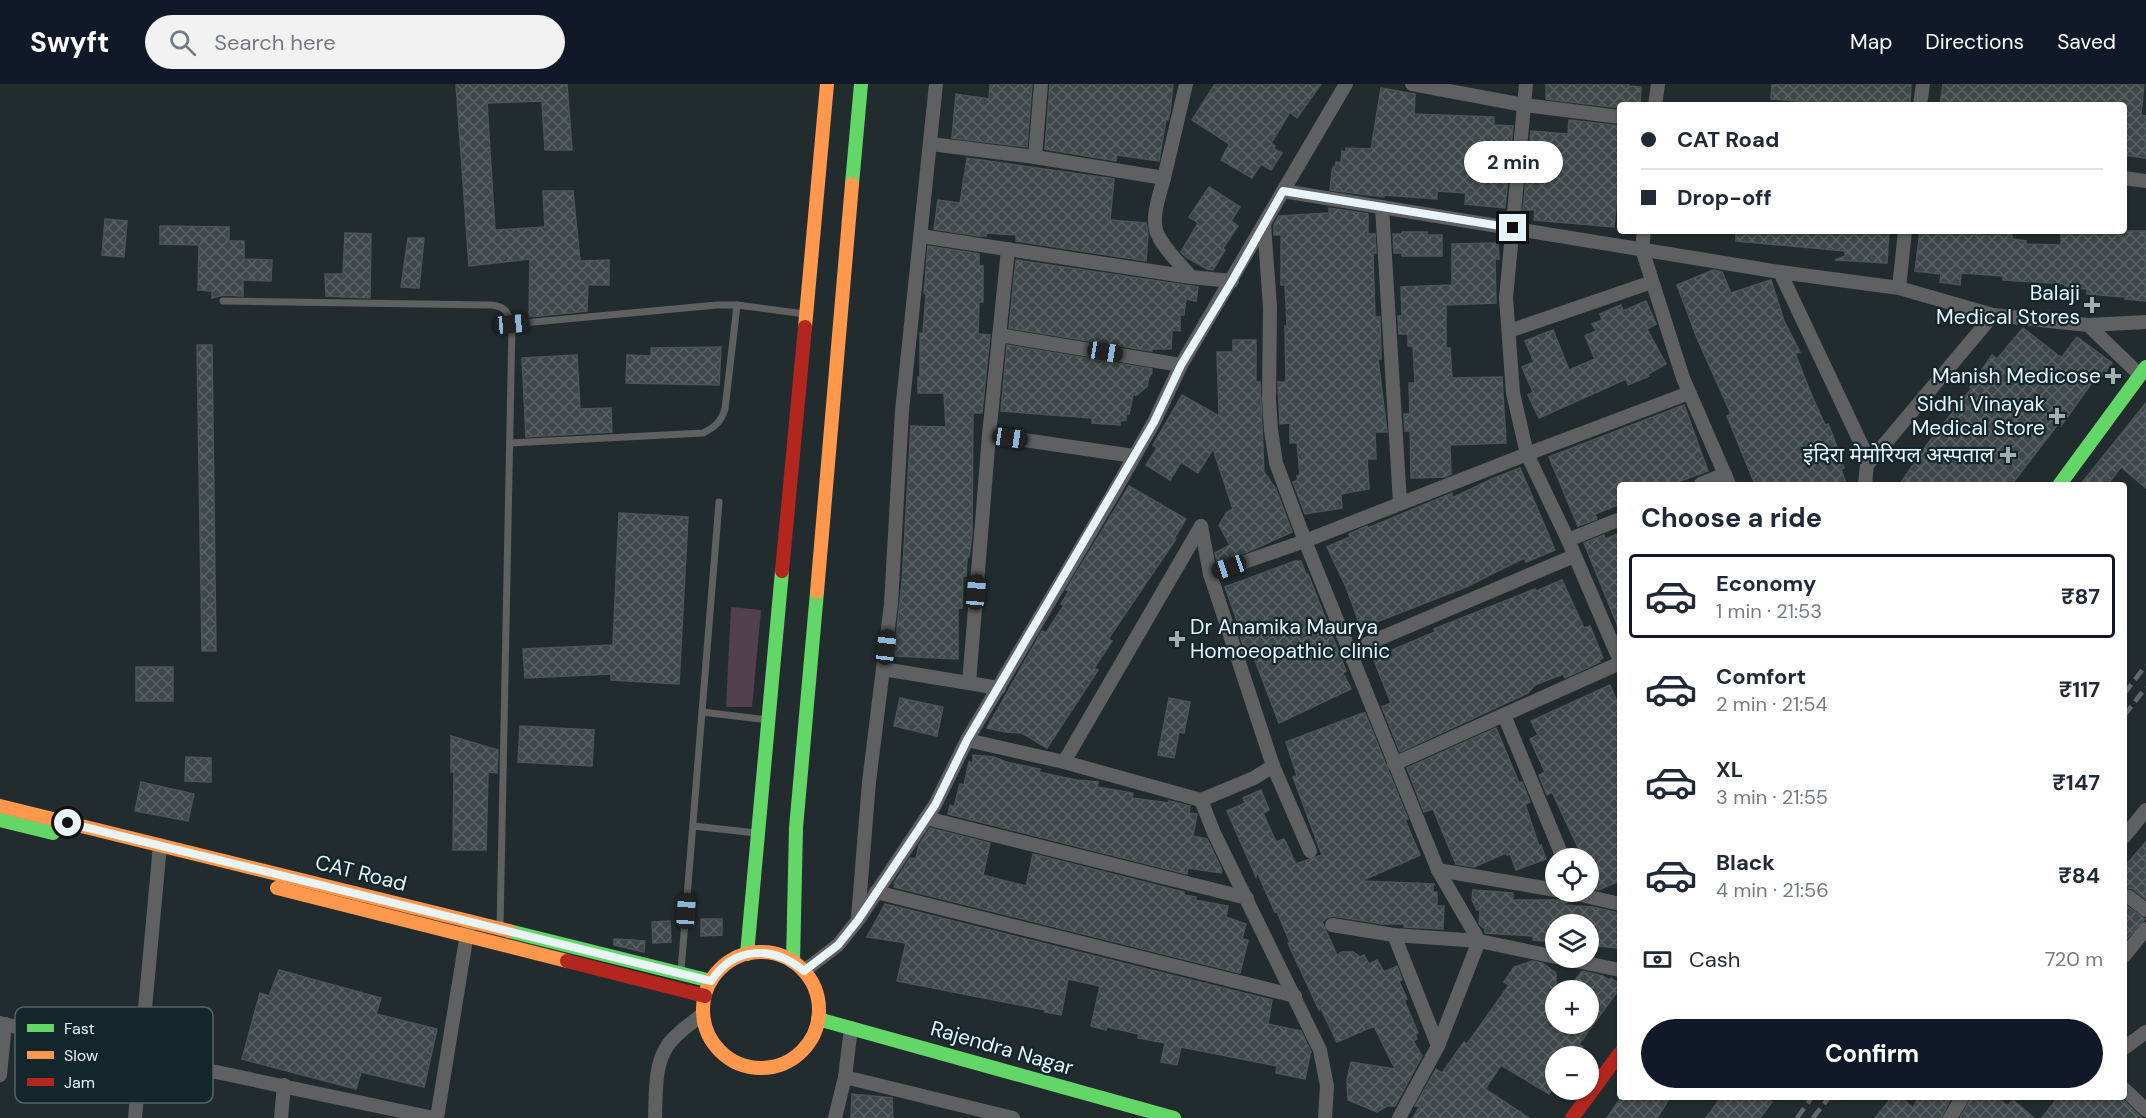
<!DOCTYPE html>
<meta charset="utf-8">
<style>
:root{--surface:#fff;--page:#f2f2f3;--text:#1f2937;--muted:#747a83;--line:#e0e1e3;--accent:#111827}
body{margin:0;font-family:"DM Sans","Noto Sans Devanagari",sans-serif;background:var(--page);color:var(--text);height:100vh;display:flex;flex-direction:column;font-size:22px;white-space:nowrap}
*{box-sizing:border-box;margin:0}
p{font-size:20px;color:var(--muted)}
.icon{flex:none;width:33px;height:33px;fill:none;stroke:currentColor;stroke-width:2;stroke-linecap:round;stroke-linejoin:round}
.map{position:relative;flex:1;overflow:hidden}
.side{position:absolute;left:1617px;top:398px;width:510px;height:618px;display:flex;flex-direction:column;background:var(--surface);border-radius:6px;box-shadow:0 2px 4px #0004}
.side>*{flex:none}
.banner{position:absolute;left:1617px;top:18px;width:510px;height:132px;border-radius:6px;box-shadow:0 2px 4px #0004;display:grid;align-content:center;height:132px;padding:0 24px;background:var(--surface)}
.tools{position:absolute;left:1545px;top:764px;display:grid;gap:12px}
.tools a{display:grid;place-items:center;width:54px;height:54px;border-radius:50%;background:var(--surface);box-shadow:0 2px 4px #0004;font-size:30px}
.end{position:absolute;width:27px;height:27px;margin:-14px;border:8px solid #e8f4f7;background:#111;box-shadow:0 0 0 3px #111}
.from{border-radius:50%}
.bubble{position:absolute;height:42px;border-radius:21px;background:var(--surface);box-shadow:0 2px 4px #0004;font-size:20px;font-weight:700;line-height:42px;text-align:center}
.car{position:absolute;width:18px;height:36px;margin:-18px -9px;border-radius:8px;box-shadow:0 0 4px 2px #0007;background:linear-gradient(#222 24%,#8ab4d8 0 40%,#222 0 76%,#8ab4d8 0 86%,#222 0)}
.banner b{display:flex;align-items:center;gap:21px;height:57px;font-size:22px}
.banner b+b{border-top:2px solid var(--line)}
.banner i{width:15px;height:15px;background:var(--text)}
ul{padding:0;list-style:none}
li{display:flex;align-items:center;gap:18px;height:84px;margin:0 12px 9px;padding:0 12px;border:3px solid transparent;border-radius:6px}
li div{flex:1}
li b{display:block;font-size:22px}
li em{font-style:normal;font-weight:700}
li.selected{border-color:var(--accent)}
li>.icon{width:54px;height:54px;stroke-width:1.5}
h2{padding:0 24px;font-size:27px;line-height:72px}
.pay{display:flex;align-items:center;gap:15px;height:66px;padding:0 24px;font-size:22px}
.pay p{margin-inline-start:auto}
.action{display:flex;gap:12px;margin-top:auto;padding:12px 24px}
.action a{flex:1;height:69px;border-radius:36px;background:var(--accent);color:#fff;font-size:24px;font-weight:700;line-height:69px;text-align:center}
header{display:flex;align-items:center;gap:36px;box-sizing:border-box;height:84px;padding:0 30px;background:var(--accent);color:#fff}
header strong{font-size:28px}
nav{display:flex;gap:33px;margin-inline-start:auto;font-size:21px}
.search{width:420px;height:54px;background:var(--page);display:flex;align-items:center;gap:15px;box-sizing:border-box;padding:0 21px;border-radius:33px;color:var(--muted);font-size:22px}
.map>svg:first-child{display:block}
</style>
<header>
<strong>Swyft</strong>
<div class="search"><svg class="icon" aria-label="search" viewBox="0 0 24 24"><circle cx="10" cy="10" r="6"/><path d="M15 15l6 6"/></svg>Search here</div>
<nav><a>Map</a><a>Directions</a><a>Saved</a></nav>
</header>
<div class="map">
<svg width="2146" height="1034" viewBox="0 0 2146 1034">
<defs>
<pattern id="building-cross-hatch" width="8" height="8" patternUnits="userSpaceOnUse" patternTransform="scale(1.5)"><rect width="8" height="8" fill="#3e4749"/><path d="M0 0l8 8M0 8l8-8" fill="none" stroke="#5a6264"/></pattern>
</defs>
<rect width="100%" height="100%" fill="#222c2f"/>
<path fill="#53404d" d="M731,523L761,526L752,623H726Z"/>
<g fill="url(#building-cross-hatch)" stroke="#4b5456" stroke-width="1.5">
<path d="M456,0H567L572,66H545L542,17L487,19L495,146L545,143L543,107H573L580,177L609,176V201H588L587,227L529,233L530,175L469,182Z"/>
<path d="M990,0H1032L1027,63L952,54L956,10L989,15Z"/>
<path d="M1050,0H1173L1170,28L1168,36L1166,35L1159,77L1117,71L1116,77L1045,65Z"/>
<path d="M1215,0H1321L1297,34L1290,28L1271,59L1275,62L1274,65L1282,69L1271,86L1261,80L1252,94L1221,76L1229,61L1228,59L1192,36Z"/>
<path d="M1546,0H1629V2L1641,3L1640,21H1620V24L1546,15Z"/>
<path d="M1772,0H1911L1910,18L1897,17V21H1807V18L1771,15Z"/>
<path d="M1943,0H2144L2141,31L2146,32V74L2124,71V21H1940Z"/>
<path d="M1381,4L1415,10L1414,30L1494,33V41L1513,42L1505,124L1465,120L1466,109L1437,107V115L1384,111V113L1330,106L1332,87L1333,83H1335L1336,78L1341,79L1342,67L1346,68V64L1371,65Z"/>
<path d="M1569,36L1620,42V82L1614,143L1534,136L1535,126H1523L1531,47L1568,50Z"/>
<path d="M967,74L1114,95L1110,136L1146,139L1148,150L1146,177L1016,157V151L986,149V152H979L934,145L938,116L960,119Z"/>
<path d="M1209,103L1240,123L1231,137L1238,142L1223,164L1225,166L1213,186L1207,185L1186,173L1181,168L1198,139L1189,133Z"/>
<path d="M1329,124L1368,130V150H1375L1376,169H1373L1375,233H1380L1381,275H1378L1387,348H1375L1376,375H1367L1369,405L1341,410L1342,424L1305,430L1293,398L1298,396L1297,392L1300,391L1297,359H1290V339L1280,340L1278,298H1286L1285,242H1287L1285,201H1281V151H1274V141L1279,132L1329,129Z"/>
<path d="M105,135L127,137L124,173L102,171Z"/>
<path d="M160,142L229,143V157H244V175L272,176L271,197L243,196V212L223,211L212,214V207L198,206L199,161L160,160Z"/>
<path d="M1736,147H1889L1887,179L1835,176L1845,172V167L1736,157Z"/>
<path d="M1920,147H1950L1990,152V149L2012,151V155L2026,157V160L2061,161V147H2146V217L2125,215V213L2087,210V205L2065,204V200L2003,196V192L1961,189L1960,201L1940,198L1941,190L1915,187Z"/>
<path d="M1402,148H1427V151H1442V172H1402V169H1394L1393,150H1402Z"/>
<path d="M345,149L371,150L370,214L326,212L325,190H343Z"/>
<path d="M408,154H424L419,204L401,203Z"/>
<path d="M1498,159L1499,175H1495L1496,219L1446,221V264H1450L1452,294L1502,293L1506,359L1450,361L1451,390L1445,393L1411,394L1410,347H1405L1404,330H1410L1409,299H1415L1413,262H1408V250H1399L1398,232H1402L1401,203L1452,201V160Z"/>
<path d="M928,162L979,170V182H983V218H979L978,250L990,251L982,329H973L972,450L969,473H967L966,492H963L962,524H958V575L894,572L902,499L911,342L946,343L944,309H918V293H920V249H923L926,210L924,209Z"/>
<path d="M1016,176L1198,203L1196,217L1186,215L1184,231H1180V247L1172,246L1171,265H1152V267L1009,244Z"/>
<path d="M1713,186L1722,188L1731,209L1771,196L1784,237L1800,268L1795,269L1809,305L1825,341L1828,340L1833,352L1844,384L1841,385L1846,400H1755L1727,332L1731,330L1697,254L1677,201Z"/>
<path d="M1646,217L1656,240L1647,245L1666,280L1648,290L1649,292L1628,301L1626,295L1539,334L1528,311L1533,308L1522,283L1534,278L1525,257L1553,246L1569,286L1595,275L1585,252L1596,247L1592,240L1602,236L1600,230L1621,221L1623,227Z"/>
<path d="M2023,244L2059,272L2062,273L2077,253L2112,279L2099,296L2096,293L2061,342L2058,340L2012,400H1900L1926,362L1972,304L1970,303L1992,271L1997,275Z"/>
<path d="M1233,256H1256V298H1260L1264,388L1276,405L1292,448L1247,468L1217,478L1215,469L1230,461L1219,441L1227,428L1233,425L1213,365L1198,389L1181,378L1170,396L1146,381L1157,364L1153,361L1182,311L1219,332L1217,268H1233Z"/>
<path d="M197,261H212L216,567H202Z"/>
<path d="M1007,261L1152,285V289L1149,293L1147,302L1137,311H1133L1129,330H1126V336L1120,337V341L1092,339V334L1001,327Z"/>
<path d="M721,263L719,301L626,299L627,271L651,272V264Z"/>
<path d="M577,271L580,325L611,324L612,348L526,353L522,274Z"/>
<path d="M2146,319V404L2121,383L2108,400H2081Z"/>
<path d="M1684,321L1708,387L1672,400H1620V420L1595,430L1597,435L1578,442L1549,373Z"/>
<path d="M1520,384L1555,466L1526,478L1524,474L1466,503L1361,544L1346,503L1327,463L1350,453L1349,450L1367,442L1368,444L1452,409V414L1492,395Z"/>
<path d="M1129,402L1186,435L1173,456L1176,455L1108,555L1112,557L1094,584L1098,586L1047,664L1022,649L1005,648L987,644L1042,547L1046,549L1064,521L1061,520L1069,507L1066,506Z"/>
<path d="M619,429L688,433L679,600L611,596V590L525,594L523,565L613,561Z"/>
<path d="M1620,449V545H1619L1584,459L1604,451L1605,455Z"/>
<path d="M1295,477H1301L1306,491L1308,490L1346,587L1343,589L1351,605L1279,639L1253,571L1247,573L1240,552L1242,551L1225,503Z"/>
<path d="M1562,496L1584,544L1590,542L1603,574L1599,576L1600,578L1565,594L1563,590L1535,601L1528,609L1400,668L1382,623L1391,619L1373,574L1435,548L1434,545L1535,505L1536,507Z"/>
<rect x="136" y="583" width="37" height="34"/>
<path d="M1610,601L1620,625V797L1598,806L1588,803V774H1583L1552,708L1547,711L1539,691L1545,688L1530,655L1538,651L1531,637Z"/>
<path d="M900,614L943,623L937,652L894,642Z"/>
<path d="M1169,614L1190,618L1184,649L1179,648L1174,674L1158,671Z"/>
<path d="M1363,629H1365L1408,735L1405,736L1420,771L1361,797L1435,800L1431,802H1433V808H1437V822H1444L1443,845L1404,843V840H1383L1333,832L1328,833L1322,838L1337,871L1342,868H1353L1360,873L1364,871L1369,880L1377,876L1384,888L1397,882L1402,896L1399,897L1407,915L1404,916L1418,949L1415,950L1417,955L1413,957L1422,972L1395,1022H1387L1377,1028L1348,1016L1347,996L1351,978L1395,985L1374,942L1337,958L1320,923L1319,926L1288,859L1290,858L1277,828H1275L1257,788L1256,793L1227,727L1245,719L1243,714L1261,706L1269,726L1263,729L1276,758L1284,755L1296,780L1322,771L1293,693L1297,692L1286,658Z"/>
<path d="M520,642L594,646L592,682L518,678Z"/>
<path d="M1496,644L1519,699L1522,698L1530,718L1525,720L1539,762L1541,761L1546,775L1516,786L1510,770L1507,771L1506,769L1474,783L1456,780L1433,725L1424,728L1407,684Z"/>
<path d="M451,652L498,666L497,689L488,688L486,766H453L454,688H451Z"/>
<path d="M973,671L994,673L1006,678L1040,685L1039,688L1076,696L1098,698L1097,703L1133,709L1132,714L1169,719V717L1190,722L1189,729L1197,730L1193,752L1207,755L1222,786L1221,789L1188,784L1187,790L948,730L950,721L954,723L960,700L964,701L969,678L973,679Z"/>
<path d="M186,673L211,674V698L185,697Z"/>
<path d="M141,698L194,710L188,737L135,727Z"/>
<path d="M930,744L990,759L983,791L998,795L1026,802L1033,770L1184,808V811L1196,813L1195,816L1228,822L1226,833L1246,840L1242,855L1248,856L1240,889L894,803L896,799H894L910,774L916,775L919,761Z"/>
<path d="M2146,758V815L2131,804L2124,806V783Z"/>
<path d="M1473,806L1513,809V816H1571L1562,821L1592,823L1620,829L1618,864L1588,861V840H1556V858L1533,856V852L1485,849V845L1479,840L1480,826H1477L1472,816Z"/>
<path d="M885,820L1272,916L1268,940L1301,947L1311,968L1308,971H1310L1305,995L1276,989L1277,982L1181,963L1177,981L1161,978L1165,959L1138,954L1139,950L1107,943L1106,946L1091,942L1100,902L1068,895L1061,931L1045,928V926L897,897L906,859L867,853Z"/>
<path d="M2124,820L2145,835L2124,858Z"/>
<path d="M701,835H722V851L701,852Z"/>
<path d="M670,837L671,858L653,859L652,838Z"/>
<path d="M614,855L645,857L644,868L614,861Z"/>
<path d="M1533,877L1542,879L1556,889V939H1588V906H1568L1582,887L1603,892L1609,896L1611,894L1620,901V904L1579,960L1583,963L1577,972H1556V1000L1549,1010L1501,981L1485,1005L1529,1034H1413L1420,1022H1415L1436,985L1442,989L1464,958L1467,960L1509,901L1504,898L1514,883Z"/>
<path d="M279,886L381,914L376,930L437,945L424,1003L361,988L356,1005L242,975L260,909L269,912Z"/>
<path d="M852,1010L892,1014L893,1034H851Z"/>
<path d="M1622,1012H1671L1657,1034H1607Z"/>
<path d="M1722,1012H1764L1772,1018L1760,1034H1706Z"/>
<path d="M1893,1012H1900L1913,1024L1919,1012H1952L1941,1034H1875Z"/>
<path d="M1972,1012H1995L2008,1022L2013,1016L2034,1034H1960Z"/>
<path d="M2059,1012H2119L2142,1034H2042Z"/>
</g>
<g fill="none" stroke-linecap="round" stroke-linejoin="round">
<g stroke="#5e6061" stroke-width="7">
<path d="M223,217L489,221C503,221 508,227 512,240L500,844"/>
<path d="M512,240L717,221H737L805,230"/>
<path d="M510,359L703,349C715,343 721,338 725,325L737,221"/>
<path d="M702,628L768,636"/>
<path d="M693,742L756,749"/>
<path d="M681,887L719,418"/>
</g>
<g stroke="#5e6061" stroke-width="14">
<path d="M1412,0L1524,21L1620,33"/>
<path d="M1526,0L1506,214L1513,309L1527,370L1568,456L1620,577"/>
<path d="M1655,21L1658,0"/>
<path d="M1920,21L1923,0"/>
<path d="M931,60L1035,73L1164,94C1160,110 1152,130 1156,146C1160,161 1181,181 1191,193L1232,197"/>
<path d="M1035,73L1041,0"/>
<path d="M1164,94L1186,0"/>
<path d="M2124,94L2146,97"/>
<path d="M1283,107L1780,188L1865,368L1867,381L1865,400"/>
<path d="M1382,123L1400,419"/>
<path d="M1264,140L1270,223L1269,315L1271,346L1276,379L1305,457L1527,370L1689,309"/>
<path d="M1644,147L1642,165L1683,294L1729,400"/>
<path d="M921,152L1191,193"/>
<path d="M1780,188L1899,204L1993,231L2088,241L2140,291"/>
<path d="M1899,204L1905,147"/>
<path d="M2088,241L2146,238"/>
<path d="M1509,247L1652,198"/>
<path d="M999,251L1181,281"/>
<path d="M989,351L1134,372"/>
<path d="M1867,381L1993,231"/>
<path d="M1701,400L1725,390"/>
<path d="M1201,442L1210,490"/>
<path d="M1568,456L1620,435"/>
<path d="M1350,567L1574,472"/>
<path d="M883,585L999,604"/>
<path d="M969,599L989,351L1008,165"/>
<path d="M1504,631L1563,774"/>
<path d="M967,656L1064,678L1201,716"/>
<path d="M1064,678L1201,442"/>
<path d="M1394,680L1620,579"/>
<path d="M1273,682L1310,767"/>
<path d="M926,734L1247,814"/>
<path d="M2124,753L2146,726"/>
<path d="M1438,786L1556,806"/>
<path d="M1576,807L1577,810L1620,820"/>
<path d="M876,808L1295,912"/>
<path d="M2129,813L2146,826"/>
<path d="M858,834L869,698L891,520L902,327L936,0"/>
<path d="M1332,841L1394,851"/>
<path d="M2124,872L2146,845"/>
<path d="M1557,873L1620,886"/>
<path d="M804,887L838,861L858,836L935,721L967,656L1110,415L1154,338L1181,281L1346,0"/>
<path d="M0,939L140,972L434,1034"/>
<path d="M1438,962L1394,851L1479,857L1556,873"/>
<path d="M2124,964L2146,948"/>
<path d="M0,991L5,940"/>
<path d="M845,993L1013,1034"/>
<path d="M2124,1005L2146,1026"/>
<path d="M135,1034L160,761"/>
<path d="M281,1034L284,1001"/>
<path d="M437,1034L468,843"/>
<path d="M655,1034C656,1011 654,980 668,961C676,949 692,939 703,930"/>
<path d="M835,1034L845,993L851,944"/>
<path d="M1325,1034L1327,1002L1320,966L1214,749L1201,716L1254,694L1273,682L1210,490L1305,457L1438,786L1479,857L1438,962L1399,1034"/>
<path d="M1950,1034L1963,1012"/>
</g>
<g stroke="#63d668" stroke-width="14">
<path d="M852,100L861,0"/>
<path d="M2060,400L2146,283"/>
<path d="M0,736L53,749"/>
<path d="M509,847L711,897"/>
<path d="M747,870L782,487"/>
<path d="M793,878L796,744L817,508"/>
<path d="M818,935L1174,1034"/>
</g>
<g stroke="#ff974d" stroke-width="14">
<path d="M805,243L827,0"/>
<path d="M817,508L852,100"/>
<path d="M0,722L509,847"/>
<path d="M277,804L567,877"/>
<circle cx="761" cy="926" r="58"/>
</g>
<g stroke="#b3261e" stroke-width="14">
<path d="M782,487L805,243"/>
<path d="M567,877L705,912"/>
<path d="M1572,1034L1620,969"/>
</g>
<g stroke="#64686a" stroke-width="4.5" stroke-dasharray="12 6" stroke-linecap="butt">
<path d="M2124,610L2146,581"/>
<path d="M2124,632L2146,603"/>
<path d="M1797,1034L1813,1012"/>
<path d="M1813,1034L1830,1012"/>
</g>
</g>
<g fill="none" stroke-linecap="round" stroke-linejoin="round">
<path stroke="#e8f4f7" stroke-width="8" d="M68,739L711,897C734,862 773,861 804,887L838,861L858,836L935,721L967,656L1154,338L1181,281L1232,197L1283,107L1513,144"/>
</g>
<g fill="#a3aeb1" stroke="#13262b" stroke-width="2">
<path d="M2089 212h6v6h6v6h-6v6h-6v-6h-6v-6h6z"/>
<path d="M2110 283h6v6h6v6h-6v6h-6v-6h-6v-6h6z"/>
<path d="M2054 323h6v6h6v6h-6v6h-6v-6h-6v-6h6z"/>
<path d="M2005 362h6v6h6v6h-6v6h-6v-6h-6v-6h6z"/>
<path d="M1174 546h6v6h6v6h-6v6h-6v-6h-6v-6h6z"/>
</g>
<g text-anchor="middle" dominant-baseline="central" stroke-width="4.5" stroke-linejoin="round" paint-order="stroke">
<g font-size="21" fill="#e8f4f7" stroke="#13262b" text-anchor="end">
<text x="2080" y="209">Balaji<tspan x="2080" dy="24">Medical Stores</tspan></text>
<text x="2101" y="292">Manish Medicose</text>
<text x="2045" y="320">Sidhi Vinayak<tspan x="2045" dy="24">Medical Store</tspan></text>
<text x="1994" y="371">इंदिरा मेमोरियल अस्पताल</text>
<text x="1190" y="543" text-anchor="start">Dr Anamika Maurya<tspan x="1190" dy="24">Homoeopathic clinic</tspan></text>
</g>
<g font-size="21" fill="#e8f4f7" stroke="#13262b">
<text transform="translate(361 789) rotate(14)">CAT Road</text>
<text transform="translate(1002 964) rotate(16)">Rajendra Nagar</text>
</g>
</g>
<rect x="15" y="923" width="198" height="96" rx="9" fill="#13262b" stroke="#536468" stroke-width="1.5"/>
<rect x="27" y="940" width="27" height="8" fill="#63d668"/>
<rect x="27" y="967" width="27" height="8" fill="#ff974d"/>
<rect x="27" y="994" width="27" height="8" fill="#b3261e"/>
<g font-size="16" fill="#e8f4f7">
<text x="64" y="950">Fast</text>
<text x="64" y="977">Slow</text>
<text x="64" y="1004">Jam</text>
</g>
</svg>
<div class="tools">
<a><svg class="icon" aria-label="locate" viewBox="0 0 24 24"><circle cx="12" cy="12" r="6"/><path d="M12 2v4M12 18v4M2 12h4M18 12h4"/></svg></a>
<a><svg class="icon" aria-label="layers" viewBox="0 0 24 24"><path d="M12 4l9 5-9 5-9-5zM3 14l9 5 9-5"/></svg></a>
<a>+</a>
<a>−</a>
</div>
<i class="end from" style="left:68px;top:739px"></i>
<i class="end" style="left:1513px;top:144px"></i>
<div class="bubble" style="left:1464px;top:57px;width:99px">2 min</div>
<i class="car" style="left:512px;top:240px;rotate:85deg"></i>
<i class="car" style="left:1105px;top:268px;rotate:99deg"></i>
<i class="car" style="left:1010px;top:354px;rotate:98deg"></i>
<i class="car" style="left:1229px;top:483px;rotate:251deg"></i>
<i class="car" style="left:976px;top:508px;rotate:5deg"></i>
<i class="car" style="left:886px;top:563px;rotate:7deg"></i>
<i class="car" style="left:686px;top:827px;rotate:4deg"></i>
<div class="banner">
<b><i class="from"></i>CAT Road</b>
<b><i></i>Drop-off</b>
</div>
<section class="side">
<h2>Choose a ride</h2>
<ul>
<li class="selected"><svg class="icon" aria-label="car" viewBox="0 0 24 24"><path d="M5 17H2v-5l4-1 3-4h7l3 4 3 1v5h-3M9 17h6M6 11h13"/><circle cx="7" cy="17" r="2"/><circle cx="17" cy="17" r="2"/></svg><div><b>Economy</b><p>1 min · 21:53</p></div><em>₹87</em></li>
<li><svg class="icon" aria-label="car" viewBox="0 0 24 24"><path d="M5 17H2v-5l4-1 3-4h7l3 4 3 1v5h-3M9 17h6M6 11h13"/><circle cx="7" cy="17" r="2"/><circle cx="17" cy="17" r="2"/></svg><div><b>Comfort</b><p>2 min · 21:54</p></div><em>₹117</em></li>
<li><svg class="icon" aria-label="car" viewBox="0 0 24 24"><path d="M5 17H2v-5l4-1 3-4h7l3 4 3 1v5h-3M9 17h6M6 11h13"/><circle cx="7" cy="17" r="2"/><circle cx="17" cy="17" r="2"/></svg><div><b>XL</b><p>3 min · 21:55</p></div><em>₹147</em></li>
<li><svg class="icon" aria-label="car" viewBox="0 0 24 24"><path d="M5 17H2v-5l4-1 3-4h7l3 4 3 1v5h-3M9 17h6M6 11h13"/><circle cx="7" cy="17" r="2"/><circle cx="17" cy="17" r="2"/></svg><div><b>Black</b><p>4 min · 21:56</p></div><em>₹84</em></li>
</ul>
<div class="pay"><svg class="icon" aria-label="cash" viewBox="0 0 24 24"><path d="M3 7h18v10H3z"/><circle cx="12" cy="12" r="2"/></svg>Cash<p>720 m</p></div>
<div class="action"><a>Confirm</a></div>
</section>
</div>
